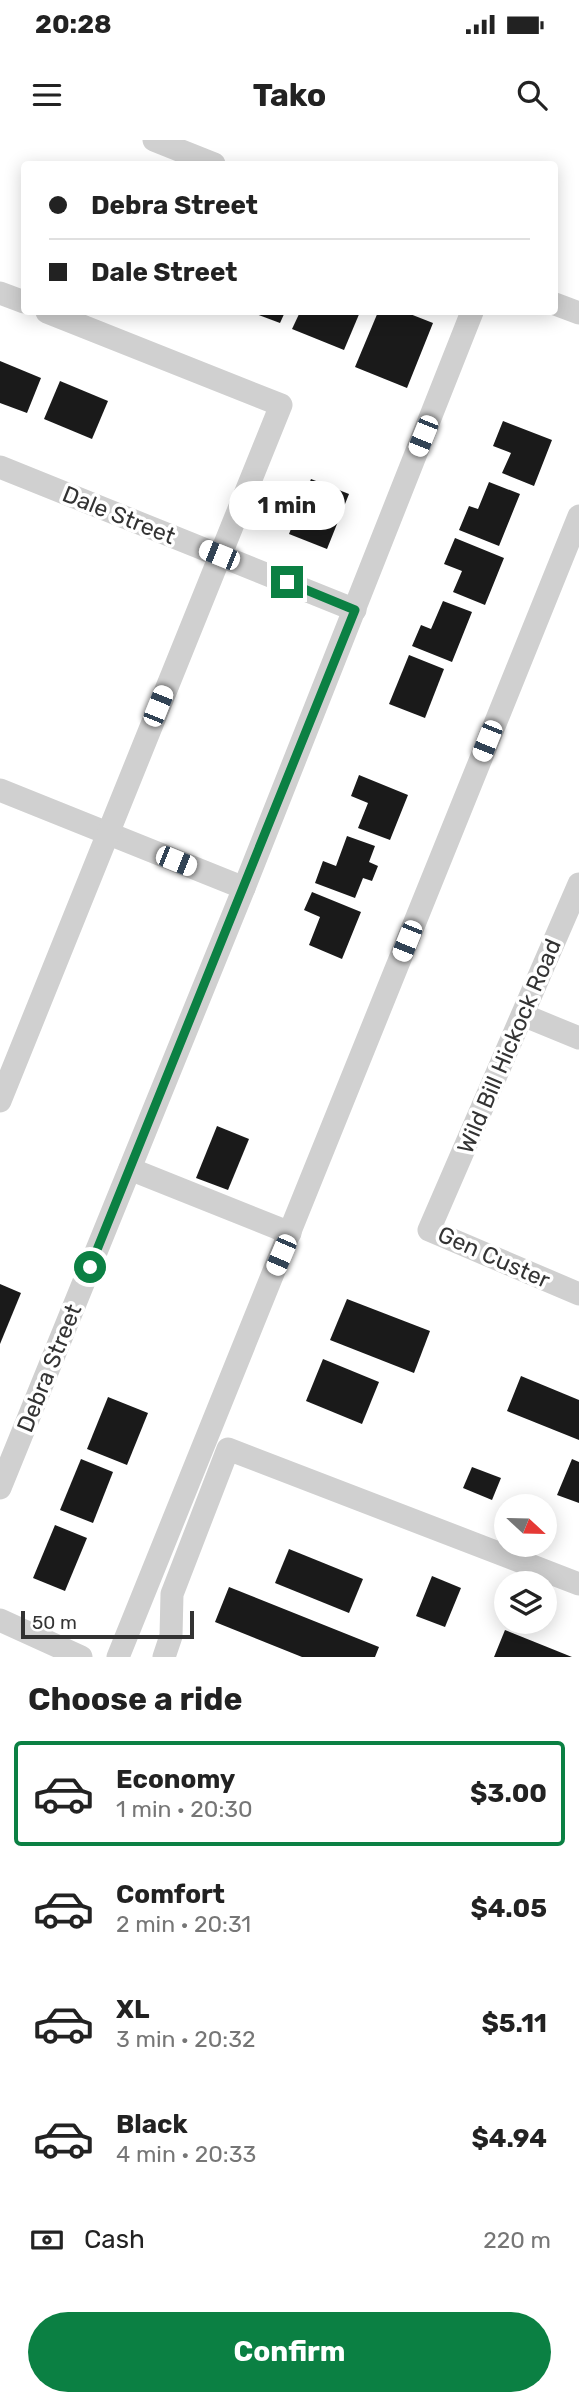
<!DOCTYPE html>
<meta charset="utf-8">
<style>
:root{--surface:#fff;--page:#f2f2f2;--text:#222;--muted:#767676;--line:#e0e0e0;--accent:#0b8043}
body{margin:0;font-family:Rubik,sans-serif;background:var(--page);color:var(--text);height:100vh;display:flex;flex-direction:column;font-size:26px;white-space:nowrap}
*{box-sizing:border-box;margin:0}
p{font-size:23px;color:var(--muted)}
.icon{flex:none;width:38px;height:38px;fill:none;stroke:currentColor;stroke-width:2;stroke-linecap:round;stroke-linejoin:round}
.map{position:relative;height:1517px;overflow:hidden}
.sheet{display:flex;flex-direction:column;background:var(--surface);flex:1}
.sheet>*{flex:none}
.top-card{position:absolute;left:21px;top:21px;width:537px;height:154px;border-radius:7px;box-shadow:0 4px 18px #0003;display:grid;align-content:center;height:154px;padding:0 28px;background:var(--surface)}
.needle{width:46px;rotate:112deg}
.fabs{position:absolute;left:494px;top:1354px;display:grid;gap:14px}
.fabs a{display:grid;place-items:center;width:63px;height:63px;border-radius:50%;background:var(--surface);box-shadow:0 4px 18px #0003;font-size:35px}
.scale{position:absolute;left:21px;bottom:18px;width:173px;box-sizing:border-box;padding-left:7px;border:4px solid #333;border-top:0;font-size:19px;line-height:24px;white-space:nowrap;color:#333;-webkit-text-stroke:5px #fff;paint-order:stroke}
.end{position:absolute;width:32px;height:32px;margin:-16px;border:9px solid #0b8043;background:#fff;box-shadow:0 0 0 4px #fff}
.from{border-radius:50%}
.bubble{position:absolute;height:49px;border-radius:24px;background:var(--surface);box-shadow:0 4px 18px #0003;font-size:23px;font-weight:700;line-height:49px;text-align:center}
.car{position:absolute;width:21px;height:42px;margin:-21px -10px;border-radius:9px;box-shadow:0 0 5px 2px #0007;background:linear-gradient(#fff 24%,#345 0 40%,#fff 0 76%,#345 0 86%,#fff 0)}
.top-card b{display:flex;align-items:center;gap:24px;height:66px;font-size:26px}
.top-card b+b{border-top:2px solid var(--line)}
.top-card i{width:18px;height:18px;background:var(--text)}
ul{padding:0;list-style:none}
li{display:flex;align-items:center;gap:21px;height:105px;margin:0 14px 10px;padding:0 14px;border:4px solid transparent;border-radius:7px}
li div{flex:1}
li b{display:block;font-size:26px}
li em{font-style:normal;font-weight:700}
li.active{border-color:var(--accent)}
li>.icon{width:63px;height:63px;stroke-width:1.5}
h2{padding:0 28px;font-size:32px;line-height:84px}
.pay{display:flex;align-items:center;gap:18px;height:77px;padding:0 28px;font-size:26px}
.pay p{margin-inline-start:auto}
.primary-button{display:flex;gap:14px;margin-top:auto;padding:14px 28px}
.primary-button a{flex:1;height:80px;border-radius:42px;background:var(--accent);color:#fff;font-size:28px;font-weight:700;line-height:80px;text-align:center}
.status{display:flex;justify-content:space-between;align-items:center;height:49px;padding:0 35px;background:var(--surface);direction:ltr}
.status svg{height:19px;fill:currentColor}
header{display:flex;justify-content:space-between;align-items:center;height:91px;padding:0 28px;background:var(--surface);font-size:32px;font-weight:700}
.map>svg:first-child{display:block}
</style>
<div class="status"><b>20:28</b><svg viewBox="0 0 49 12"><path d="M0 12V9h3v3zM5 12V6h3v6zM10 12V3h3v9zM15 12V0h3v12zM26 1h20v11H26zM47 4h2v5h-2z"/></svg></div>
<header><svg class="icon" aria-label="menu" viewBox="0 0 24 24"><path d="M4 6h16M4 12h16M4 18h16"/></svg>Tako<svg class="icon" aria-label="search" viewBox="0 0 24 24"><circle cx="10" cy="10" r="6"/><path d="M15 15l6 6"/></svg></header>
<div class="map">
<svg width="579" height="1517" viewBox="0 0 579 1517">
<rect width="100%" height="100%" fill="#fff"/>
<g fill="#1a1a1a">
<path d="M251,172H285L280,183Z"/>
<path d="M300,172H360L344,210L292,189Z"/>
<path d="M378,172H405L433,183L407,248L355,227Z"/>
<path d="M0,221L41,238L27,273L0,263Z"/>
<path d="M60,241L108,261L92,299L44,279Z"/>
<path d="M503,281L552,300L534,346L502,333L511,313L493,306Z"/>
<path d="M311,339L349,354L327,409L289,394Z"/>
<path d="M489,342L520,354L499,406L459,390L469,366L478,369Z"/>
<path d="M455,398L504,418L485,465L453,452L462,431L444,424Z"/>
<path d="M443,461L472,472L452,522L412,506L421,485L431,489Z"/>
<path d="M409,515L444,529L425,578L389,564Z"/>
<path d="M359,635L408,655L390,700L358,688L368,663L351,656Z"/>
<path d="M347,696L375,706L369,722L378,726L372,741L363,738L355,758L315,743L323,721L336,726Z"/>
<path d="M312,752L361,772L342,819L309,805L320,777L304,770Z"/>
<path d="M217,986L249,999L228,1050L196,1038Z"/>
<path d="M0,1144L21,1153L0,1204Z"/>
<path d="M347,1159L430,1191L414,1233L330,1200Z"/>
<path d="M323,1219L379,1242L362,1284L306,1261Z"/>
<path d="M521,1236L579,1260V1300L507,1271Z"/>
<path d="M108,1257L148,1273L127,1325L87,1309Z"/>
<path d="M81,1319L113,1332L93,1383L60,1370Z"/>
<path d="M572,1319L579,1322V1363L557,1355Z"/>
<path d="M472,1327L501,1338L492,1360L463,1348Z"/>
<path d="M55,1385L87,1398L65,1451L33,1438Z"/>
<path d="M289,1409L363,1439L349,1473L275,1443Z"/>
<path d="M432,1436L461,1448L445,1487L416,1476Z"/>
<path d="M229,1447L379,1507L375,1517H302L215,1482Z"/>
<path d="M505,1490L572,1517H494Z"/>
</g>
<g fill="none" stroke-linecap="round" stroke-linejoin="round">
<g stroke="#d0d0d0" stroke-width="23">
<path d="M154,0L214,24"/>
<path d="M0,153L24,162"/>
<path d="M555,164L579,173"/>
<path d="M0,327L355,470"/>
<path d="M0,650L244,748"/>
<path d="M579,744L429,1090L579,1154"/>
<path d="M523,875L579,898"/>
<path d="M0,961L281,265L47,172"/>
<path d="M130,1029L290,1093"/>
<path d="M0,1348L244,748L472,172"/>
<path d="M0,1480L81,1517"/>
<path d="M118,1517L579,376"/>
<path d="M164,1517L171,1496L172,1454L228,1309L579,1444"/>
</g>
</g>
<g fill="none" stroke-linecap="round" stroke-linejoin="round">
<path stroke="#0b8043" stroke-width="9" d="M90,1127L355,470L287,442"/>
</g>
<g text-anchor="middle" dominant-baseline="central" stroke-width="7" stroke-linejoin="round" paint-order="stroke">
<g font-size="23" fill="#333" stroke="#fff">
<text transform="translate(119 375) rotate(22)">Dale Street</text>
<text transform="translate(509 906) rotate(-67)">Wild Bill Hickock Road</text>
<text transform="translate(494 1117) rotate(24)">Gen Custer</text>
<text transform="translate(49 1228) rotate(-68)">Debra Street</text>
</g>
</g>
</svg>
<div class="fabs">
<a><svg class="needle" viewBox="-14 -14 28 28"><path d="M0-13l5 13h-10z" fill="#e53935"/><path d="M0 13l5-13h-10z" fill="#767676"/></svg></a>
<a><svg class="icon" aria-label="layers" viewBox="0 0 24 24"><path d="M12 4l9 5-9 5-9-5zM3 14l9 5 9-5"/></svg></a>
</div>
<div class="scale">50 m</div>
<i class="end from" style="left:90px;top:1127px"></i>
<i class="end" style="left:287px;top:442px"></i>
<div class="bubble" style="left:229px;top:341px;width:116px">1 min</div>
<i class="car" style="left:423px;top:296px;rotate:202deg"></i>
<i class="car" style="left:219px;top:415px;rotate:292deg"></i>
<i class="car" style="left:158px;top:566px;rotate:22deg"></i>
<i class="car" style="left:487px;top:601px;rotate:202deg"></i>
<i class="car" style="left:176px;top:721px;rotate:112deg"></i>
<i class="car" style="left:407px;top:801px;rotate:202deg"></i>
<i class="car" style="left:281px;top:1115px;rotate:203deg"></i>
<div class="top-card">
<b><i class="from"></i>Debra Street</b>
<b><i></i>Dale Street</b>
</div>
</div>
<section class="sheet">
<h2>Choose a ride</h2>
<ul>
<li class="active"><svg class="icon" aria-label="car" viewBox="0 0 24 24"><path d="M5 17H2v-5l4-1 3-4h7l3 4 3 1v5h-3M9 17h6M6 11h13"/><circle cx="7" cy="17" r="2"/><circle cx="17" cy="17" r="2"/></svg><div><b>Economy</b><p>1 min · 20:30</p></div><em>$3.00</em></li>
<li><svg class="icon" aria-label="car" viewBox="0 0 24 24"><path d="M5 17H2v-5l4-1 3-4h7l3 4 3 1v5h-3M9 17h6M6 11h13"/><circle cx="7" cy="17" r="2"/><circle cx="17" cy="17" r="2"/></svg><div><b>Comfort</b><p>2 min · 20:31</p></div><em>$4.05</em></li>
<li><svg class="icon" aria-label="car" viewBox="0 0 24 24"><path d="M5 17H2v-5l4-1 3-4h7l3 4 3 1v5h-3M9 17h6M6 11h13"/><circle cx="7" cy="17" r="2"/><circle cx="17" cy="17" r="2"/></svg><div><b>XL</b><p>3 min · 20:32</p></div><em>$5.11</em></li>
<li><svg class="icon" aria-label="car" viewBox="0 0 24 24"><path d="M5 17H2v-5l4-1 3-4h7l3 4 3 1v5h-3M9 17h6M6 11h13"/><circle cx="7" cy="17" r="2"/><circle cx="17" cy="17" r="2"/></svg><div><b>Black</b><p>4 min · 20:33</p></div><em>$4.94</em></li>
</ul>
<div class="pay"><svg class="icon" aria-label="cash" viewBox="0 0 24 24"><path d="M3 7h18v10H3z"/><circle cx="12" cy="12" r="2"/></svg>Cash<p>220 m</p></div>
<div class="primary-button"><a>Confirm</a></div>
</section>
